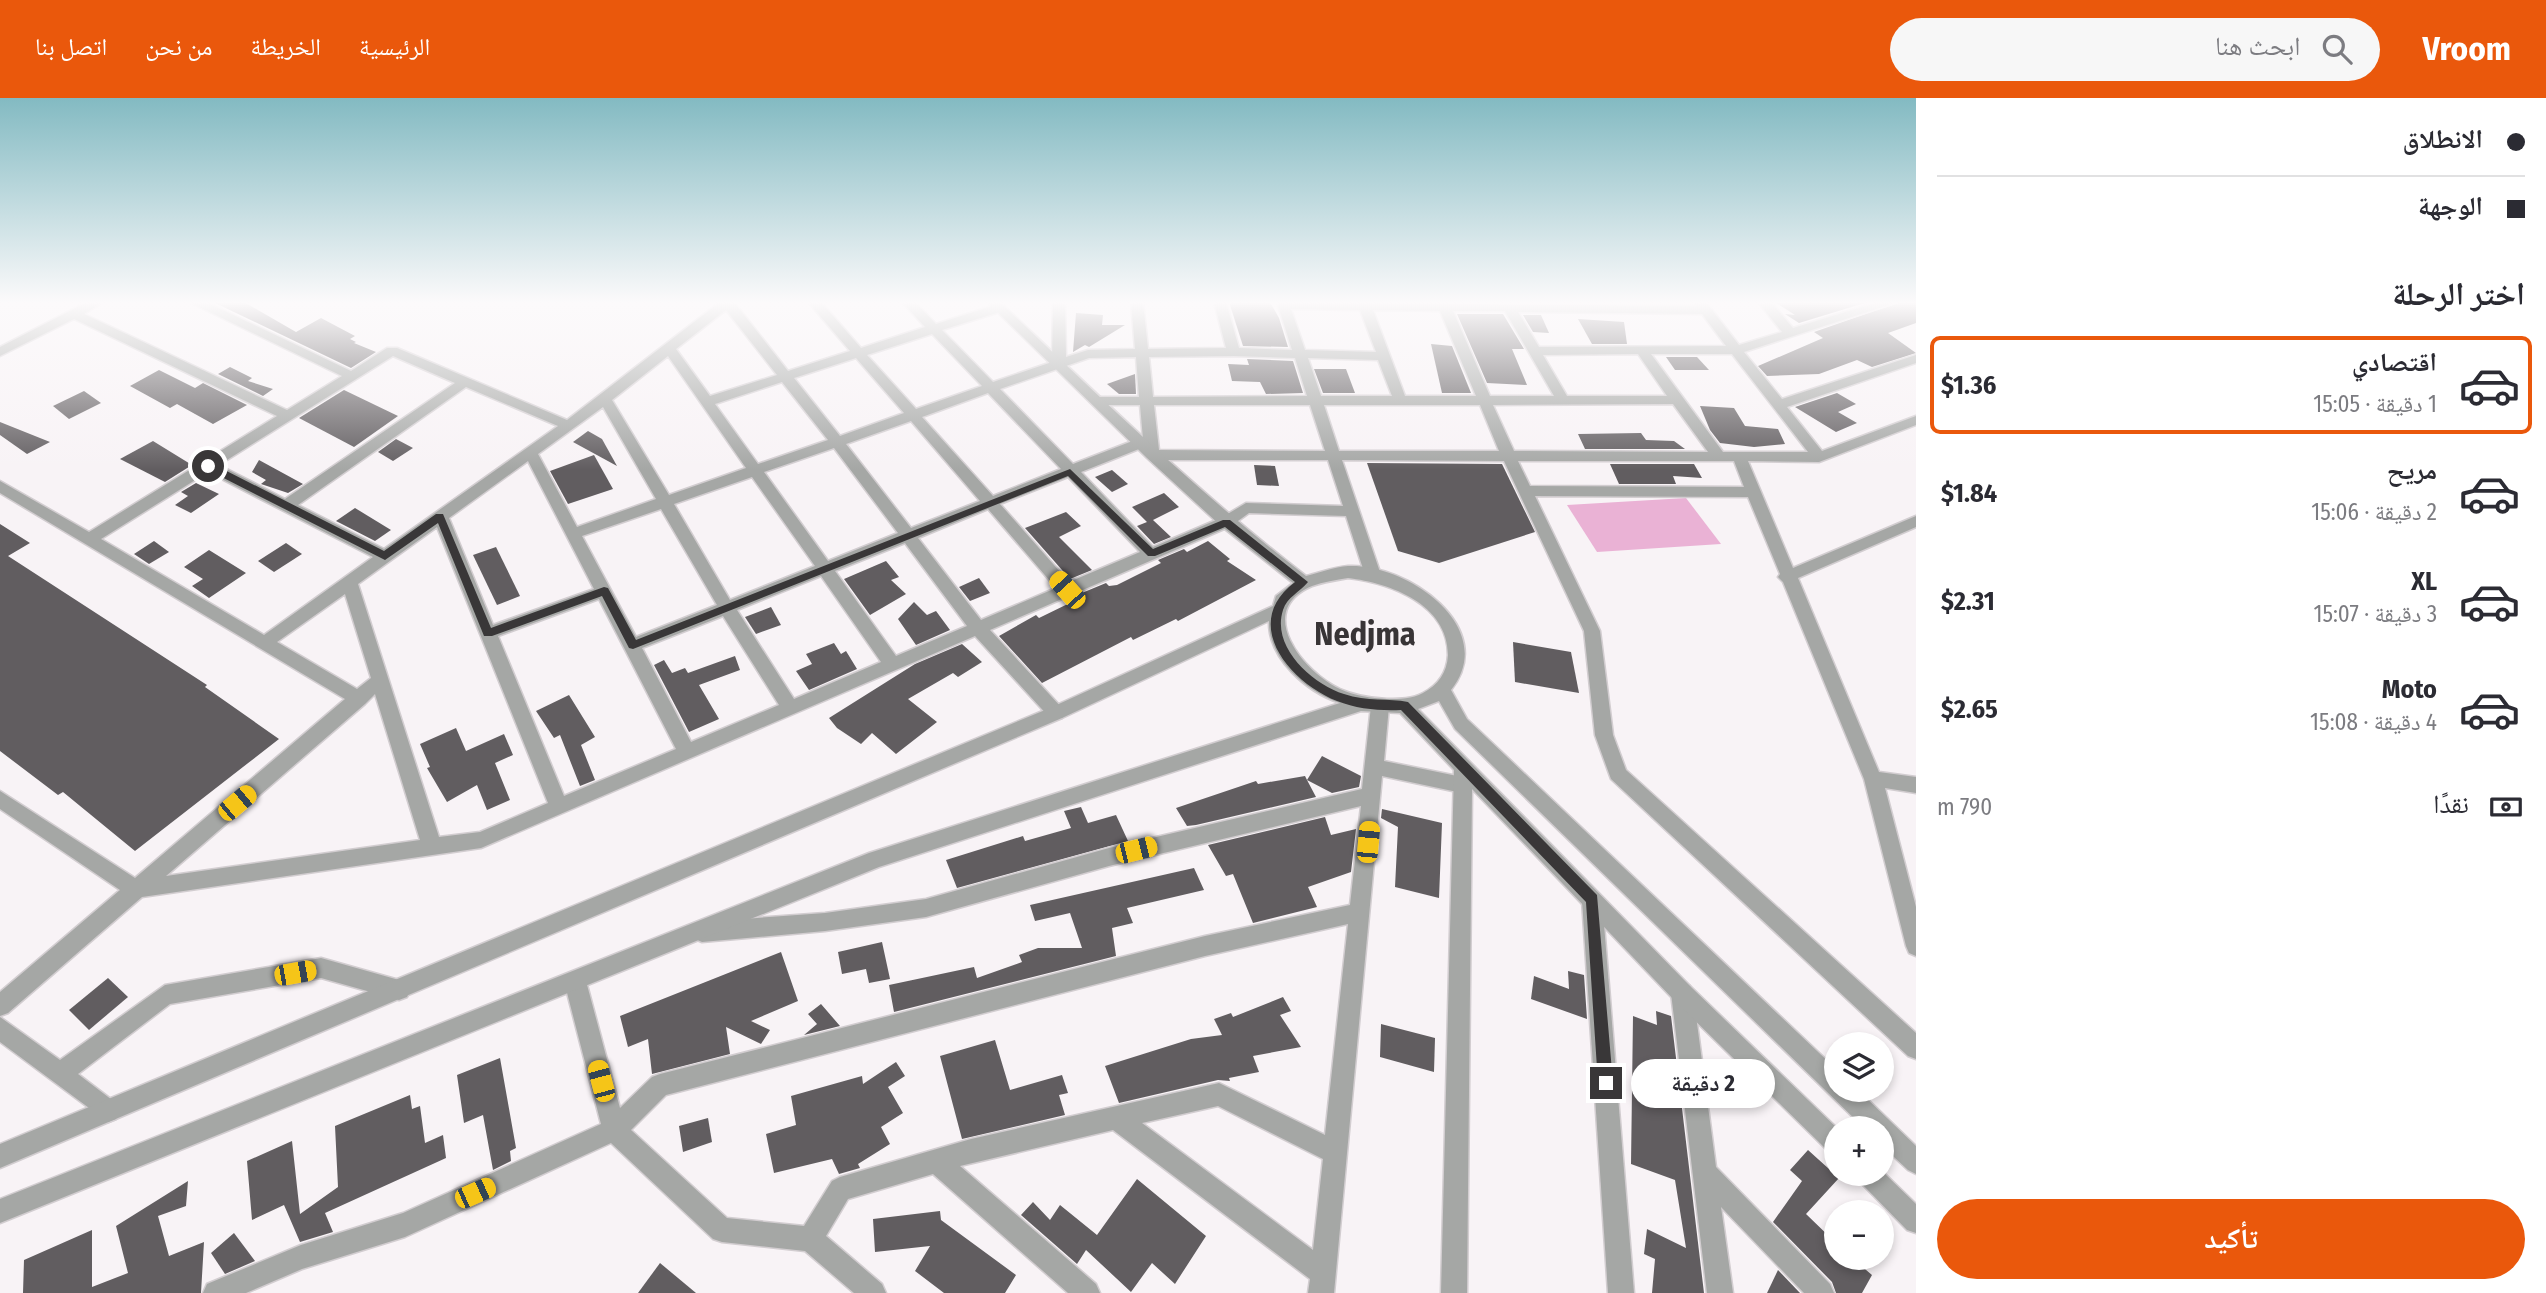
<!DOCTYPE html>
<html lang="ar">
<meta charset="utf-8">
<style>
:root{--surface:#fff;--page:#f7f7f7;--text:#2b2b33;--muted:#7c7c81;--line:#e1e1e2;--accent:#ea580c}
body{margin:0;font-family:"Fira Sans Condensed","Noto Naskh Arabic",sans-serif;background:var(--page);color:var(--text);direction:rtl;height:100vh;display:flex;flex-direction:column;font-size:26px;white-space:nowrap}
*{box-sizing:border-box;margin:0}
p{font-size:23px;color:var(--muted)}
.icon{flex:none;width:38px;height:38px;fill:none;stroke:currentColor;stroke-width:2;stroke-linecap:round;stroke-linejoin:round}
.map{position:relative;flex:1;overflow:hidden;direction:ltr}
.side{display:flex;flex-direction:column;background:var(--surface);width:630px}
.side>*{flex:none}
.banner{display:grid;align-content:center;height:154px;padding:0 21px;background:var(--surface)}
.fabs{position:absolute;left:1824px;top:934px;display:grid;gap:14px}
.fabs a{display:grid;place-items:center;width:70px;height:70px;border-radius:50%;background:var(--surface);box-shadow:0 4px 10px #0003;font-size:35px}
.end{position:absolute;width:32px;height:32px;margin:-16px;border:9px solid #393738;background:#fff;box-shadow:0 0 0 4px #fff}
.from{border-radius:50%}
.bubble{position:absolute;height:49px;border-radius:24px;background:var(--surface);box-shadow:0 4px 10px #0003;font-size:23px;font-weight:700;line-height:49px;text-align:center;direction:rtl}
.car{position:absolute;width:21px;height:42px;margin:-21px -10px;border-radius:9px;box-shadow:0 0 5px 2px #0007;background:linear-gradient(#f5c518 24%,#345 0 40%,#f5c518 0 76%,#345 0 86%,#f5c518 0)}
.banner b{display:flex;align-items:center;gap:24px;height:66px;font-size:26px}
.banner b+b{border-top:2px solid var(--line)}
.banner i{width:18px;height:18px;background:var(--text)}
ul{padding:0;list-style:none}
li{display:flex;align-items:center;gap:21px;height:98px;margin:0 14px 10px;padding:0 7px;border:4px solid transparent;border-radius:10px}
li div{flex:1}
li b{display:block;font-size:26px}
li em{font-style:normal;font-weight:700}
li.current{border-color:var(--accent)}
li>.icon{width:63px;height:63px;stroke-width:1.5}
h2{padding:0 21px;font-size:32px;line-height:84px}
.pay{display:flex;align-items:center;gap:18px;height:77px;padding:0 21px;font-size:26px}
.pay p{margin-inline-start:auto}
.primary-button{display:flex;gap:14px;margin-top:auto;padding:14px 21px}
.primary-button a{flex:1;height:80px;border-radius:42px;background:var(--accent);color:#fff;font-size:28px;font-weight:700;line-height:80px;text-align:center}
header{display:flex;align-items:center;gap:42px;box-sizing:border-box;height:98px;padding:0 35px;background:var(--accent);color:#fff}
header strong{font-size:33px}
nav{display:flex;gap:38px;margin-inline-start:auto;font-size:24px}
.search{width:490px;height:63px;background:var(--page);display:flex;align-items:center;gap:18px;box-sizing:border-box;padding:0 24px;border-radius:38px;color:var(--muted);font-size:26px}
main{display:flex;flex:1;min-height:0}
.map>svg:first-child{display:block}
</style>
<header>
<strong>Vroom</strong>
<div class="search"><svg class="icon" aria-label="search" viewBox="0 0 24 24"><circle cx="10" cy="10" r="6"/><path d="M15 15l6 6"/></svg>ابحث هنا</div>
<nav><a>الرئيسية</a><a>الخريطة</a><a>من نحن</a><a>اتصل بنا</a></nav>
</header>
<main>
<section class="side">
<div class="banner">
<b><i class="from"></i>الانطلاق</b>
<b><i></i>الوجهة</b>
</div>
<h2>اختر الرحلة</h2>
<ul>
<li class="current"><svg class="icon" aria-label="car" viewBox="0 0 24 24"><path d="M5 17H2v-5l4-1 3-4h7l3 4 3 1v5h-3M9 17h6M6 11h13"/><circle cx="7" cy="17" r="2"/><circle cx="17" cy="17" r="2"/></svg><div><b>اقتصادي</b><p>1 دقيقة · 15:05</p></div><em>$1.36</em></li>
<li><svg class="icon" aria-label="car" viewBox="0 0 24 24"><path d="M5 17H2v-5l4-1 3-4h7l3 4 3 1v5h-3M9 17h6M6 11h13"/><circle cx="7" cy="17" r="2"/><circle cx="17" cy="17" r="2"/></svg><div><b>مريح</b><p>2 دقيقة · 15:06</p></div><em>$1.84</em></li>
<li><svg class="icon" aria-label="car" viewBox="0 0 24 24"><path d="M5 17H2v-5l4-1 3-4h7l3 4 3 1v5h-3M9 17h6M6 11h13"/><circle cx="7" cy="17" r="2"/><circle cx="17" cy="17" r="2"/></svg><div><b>XL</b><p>3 دقيقة · 15:07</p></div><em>$2.31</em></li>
<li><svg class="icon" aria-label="car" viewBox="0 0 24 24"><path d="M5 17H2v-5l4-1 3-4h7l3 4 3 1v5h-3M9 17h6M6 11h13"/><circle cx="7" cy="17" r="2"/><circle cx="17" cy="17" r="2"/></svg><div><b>Moto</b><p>4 دقيقة · 15:08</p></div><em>$2.65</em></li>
</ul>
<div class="pay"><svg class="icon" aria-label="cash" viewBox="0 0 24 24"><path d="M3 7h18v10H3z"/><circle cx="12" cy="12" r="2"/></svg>نقدًا<p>790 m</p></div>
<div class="primary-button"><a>تأكيد</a></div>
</section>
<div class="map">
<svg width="1916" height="1195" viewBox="0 0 1916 1195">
<rect width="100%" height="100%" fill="#f8f3f6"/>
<path fill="#eab2d5" d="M1686,400L1721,446L1597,454L1567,407Z"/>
<g fill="#615d60">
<path d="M213,204H244L296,234L321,220L355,238L350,241L356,244L354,245L376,254L351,270Z"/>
<path d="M1232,204H1270L1279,220L1288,249L1243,248L1230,207Z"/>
<path d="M1775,204H1868L1799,225L1785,216L1795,217Z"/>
<path d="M1900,204H1916V225L1888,235L1916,255L1872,269L1857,262L1819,276L1767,278L1758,268L1823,240L1814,234Z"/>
<path d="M1076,215L1103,217L1102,227H1125L1089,249L1085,247L1073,254Z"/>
<path d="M1457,216H1503L1524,251H1512L1527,287L1487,285Z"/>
<path d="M1523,217H1541L1549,235L1533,234Z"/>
<path d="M1578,221L1624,224L1627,246H1592Z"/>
<path d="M1431,246L1452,248L1471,295H1442Z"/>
<path d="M1666,259H1697L1709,272H1675Z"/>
<path d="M1247,261L1293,263L1303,295L1266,296L1260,284L1232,283L1228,266L1249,267Z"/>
<path d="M230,269L252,280L248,283L273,291L263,298L218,276Z"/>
<path d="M1314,271H1346L1355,295H1323Z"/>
<path d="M159,272L195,290L203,285L247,307L213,326L177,306L170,310L130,288Z"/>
<path d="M1135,276L1136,296H1119L1107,286Z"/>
<path d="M344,292L398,318L354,349L299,320Z"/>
<path d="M84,293L101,305L69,321L53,308Z"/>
<path d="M1837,295L1856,306L1838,314L1857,325L1836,334L1795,309Z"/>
<path d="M1700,308L1734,310L1745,328L1778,331L1785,346L1754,349L1720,345L1710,332Z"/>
<path d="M0,324L50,344L27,356L0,337Z"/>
<path d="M588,333L602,341L617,368L573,344Z"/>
<path d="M1641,335L1646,342L1674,343L1685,351H1585L1578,336Z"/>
<path d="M396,341L413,350L393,363L378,354Z"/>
<path d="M153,343L192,367L165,384L120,361Z"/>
<path d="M594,357L613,391L568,406L550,373Z"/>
<path d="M259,362L303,386L288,395L261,386L266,382L252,374Z"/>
<path d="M1367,365L1502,366L1535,434L1439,465L1398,453Z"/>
<path d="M1610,366H1694L1702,380L1673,378L1676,386H1619Z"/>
<path d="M1254,367L1275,368L1279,388L1257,387Z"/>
<path d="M1112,372L1128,386L1112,394L1095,379Z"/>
<path d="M196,385L219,396L191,415L175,407L188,398L181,394Z"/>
<path d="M1164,395L1179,409L1153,422L1171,439L1154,446L1137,428L1147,424L1132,409Z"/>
<path d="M355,410L391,432L375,443L336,423Z"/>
<path d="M1066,414L1081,428L1059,439L1092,472L1070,481L1025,430Z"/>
<path d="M0,426L30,445L8,458L207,587L205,589L279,641L135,753L63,694L58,697L0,653Z"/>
<path d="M154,443L169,454L149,466L134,456Z"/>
<path d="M1208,443L1230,461L1227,463L1256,482L1178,523L1176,521L1133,542L1131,539L1042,585L999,538L1036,517L1039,520L1080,500L1077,497L1106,485L1109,488L1117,487L1161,465L1158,462L1184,451L1187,454Z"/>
<path d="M286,445L302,456L274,474L258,463Z"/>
<path d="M496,449L520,498L497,507L473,457Z"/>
<path d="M209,452L246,475L209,500L192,488L203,481L184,469Z"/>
<path d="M886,463L899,479L891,482L906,496L870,517L844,481Z"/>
<path d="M979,480L990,495L970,503L959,489Z"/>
<path d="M914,504L927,517L936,513L950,532L916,547L898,521Z"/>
<path d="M771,509L781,527L756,536L745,519Z"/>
<path d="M1513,544L1571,554L1579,595L1515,584Z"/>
<path d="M834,545L841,556L846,553L857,571L809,592L796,573L812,566L806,556Z"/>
<path d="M962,546L982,564L958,579L953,575L908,601L937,624L896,656L872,635L861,646L837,630L829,620L915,566Z"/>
<path d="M735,558L740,572L699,587L719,621L689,634L654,567L664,562L672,575L685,570L688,575Z"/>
<path d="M569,597L595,639L581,647L595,682L580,688L560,637L554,640L536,613Z"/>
<path d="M456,630L466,653L504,636L513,657L495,665L510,702L487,712L477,687L447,704L427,670L430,669L420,646Z"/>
<path d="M1322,658L1361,678L1359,689L1332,695L1307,682L1316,699L1196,727L1187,728L1176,710L1256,683L1258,686L1305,678L1307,682Z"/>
<path d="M1081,709L1088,725L1116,717L1128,743L957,790L946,762L1023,738L1025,743L1071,730L1064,713Z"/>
<path d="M1382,711L1442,725L1439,800L1395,789L1398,729L1381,720Z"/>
<path d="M1325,719L1331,737L1356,731L1351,774L1308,789L1317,809L1253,825L1233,776L1226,778L1208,747Z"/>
<path d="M1194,770L1204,792L1127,810L1133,825L1112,830L1116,858L894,914L889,887L974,869L977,880L1022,864L1019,857L1038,850H1082L1070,815L1035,823L1030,807Z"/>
<path d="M882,844L890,881L869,885L866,871L842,876L838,854Z"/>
<path d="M781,854L798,903L751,923L770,932L761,946L726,929L730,956L652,976L648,941L628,949L620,918Z"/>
<path d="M1568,873L1584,877L1587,921L1531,901L1534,878L1569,891Z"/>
<path d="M108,880L128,899L89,932L69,912Z"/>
<path d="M1283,899L1291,913L1280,917L1301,949L1253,958L1259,974L1229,980L1230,983L1218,982L1119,1005L1105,968L1191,941L1222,937L1214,921L1231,915L1233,919Z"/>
<path d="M821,906L840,928L804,937L817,926L808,916Z"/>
<path d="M1656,913L1671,918L1704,1195H1652L1655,1161L1644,1156L1647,1131L1686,1150L1675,1082L1631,1066L1633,918L1657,927Z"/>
<path d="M1381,926L1435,940L1434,974L1380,959Z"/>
<path d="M995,942L1010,992L1062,977L1068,995L1059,997L1065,1017L962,1041L940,958Z"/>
<path d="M500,960L516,1050L510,1053L511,1063L493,1072L483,1017L464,1025L457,977Z"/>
<path d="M896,964L905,978L888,989L903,1015L881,1029L890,1046L858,1066L860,1070L839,1076L832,1061L774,1075L766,1036L796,1027L791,998L862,978L863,986Z"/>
<path d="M410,997L412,1011L420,1008L425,1045L443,1037L446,1060L325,1115L333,1134L300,1144L284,1107L252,1122L247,1063L292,1043L300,1116L338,1089L335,1028Z"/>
<path d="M708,1020L712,1044L683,1054L679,1028Z"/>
<path d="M1808,1052L1839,1080L1806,1116L1836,1145V1160H1852L1872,1177L1862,1195H1836L1832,1184L1773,1124L1802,1083L1790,1072Z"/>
<path d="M1137,1081L1206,1138L1175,1186L1152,1165L1131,1194L1086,1152L1077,1166L1021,1117L1033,1104L1050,1122L1060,1107L1097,1137Z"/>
<path d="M188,1083L186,1108L158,1118L169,1158L204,1144L201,1195H23L24,1162L92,1132V1189L128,1175L116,1128Z"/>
<path d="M940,1113L941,1122L1016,1177L1005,1195H944L915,1173L930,1148L875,1154L873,1121Z"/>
<path d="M234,1135L255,1163L225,1176L211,1155Z"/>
<path d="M660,1165L696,1195H638Z"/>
<path d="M1778,1172L1800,1195H1767Z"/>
</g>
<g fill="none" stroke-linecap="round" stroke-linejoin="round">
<defs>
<g id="minor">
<path d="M87,204H103L84,216L287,312L342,278L189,204H206L351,273L387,250H397L567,322L720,204H734L788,273L850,253L808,204H821L861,250L925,229L902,204H915L936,226L995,207H1003V213L942,232L993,284L1052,264L1053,204H1065L1066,259L1088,252L1135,251L1131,204H1143L1148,251L1226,250L1214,204H1226L1239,250L1292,252L1277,204L1696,208L1693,204H1706L1739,247L1782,234L1758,204H1771L1793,230L1878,204H1898L1744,254L1782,301L1916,257V265L1787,309L1822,353L1916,318V327L1819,364L1748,363L1793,470L1916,418V429L1798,480L1879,674L1916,679V695L1885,690L1916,809V858L1909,855L1906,848L1864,681L1783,484L1778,479L1780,476L1748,399L1535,398L1600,533L1613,637L1626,672L1916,935V961L1908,958L1611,681L1595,637L1584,533L1504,363L1342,362L1381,477L1379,481L1373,483L1365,477L1346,418L1249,415L1231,428L990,532L1062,610L1065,615L1062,620H1050L975,538L481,750L142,799L8,915L0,918V894L120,792L0,711V693L135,780L345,601L0,395V383L89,434L277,318L74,221L0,258V249ZM1291,211L1360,212L1376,254L1305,252ZM726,212L777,277L710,298L676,251ZM1373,212L1440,213L1476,298H1405ZM1453,213H1505L1554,298H1490ZM1518,214L1702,216L1726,248L1539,249ZM932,236L982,288L916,311L867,257ZM1638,256L1667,298H1567L1543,257ZM1651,256H1732L1808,354H1723ZM393,258L455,285L285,401L219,367ZM668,258L746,370L669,397L612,302ZM1234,258L1295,260L1307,298L1153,299L1149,259ZM1136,259L1139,299H1097L1090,303L1097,307H1140L1143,341L1135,342L1073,366L1000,291L1089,260ZM856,260L904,315L840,338L794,280ZM1308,260L1378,262L1392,298H1321ZM782,284L828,342L758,366L715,306ZM466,289L558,328L384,451L298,407ZM988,295L1061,371L993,398L922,319ZM1673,306L1708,354L1514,353L1493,307ZM1154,307H1310L1325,353L1159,352ZM1324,307H1480L1499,353H1339ZM603,309L656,401L577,429L538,356ZM911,323L980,403L911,430L846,346ZM1144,349L1145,357L1152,362H1328L1343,408L1246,405L1221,420L1153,449L1081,374ZM834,350L898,435L828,463L764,374ZM528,363L594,491L493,527L449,420ZM1518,363H1734L1744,389L1530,388ZM208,374L373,459L264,537L101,441ZM752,379L815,468L730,502L674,406ZM1068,379L1140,454L1069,484L1000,406ZM661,411L717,507L636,539L582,438ZM988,411L1056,490L981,522L918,440ZM437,429L548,705L480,734L439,739L358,486ZM905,445L967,528L896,558L835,473ZM821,478L881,564L794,601L737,512ZM345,496L371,580L357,591L277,544ZM599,501L676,651L564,698L498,538ZM723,518L779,607L691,644L642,550ZM375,596L420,742L166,778L365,606Z"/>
<path d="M1380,601L1386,603L1389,608L1384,663L1462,679L1469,681L1471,687L1469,693L1462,695L1382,678L1334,1195H1308L1310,1181L1113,1032L960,1068L1096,1186L1100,1195H1068L933,1076L848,1101L826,1138L882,1186L886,1195H854L805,1153L722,1144L713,1141L611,1045L405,1139L302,1171L246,1195H203L207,1186L301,1147L403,1115L601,1026L564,883L568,876L575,873L582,876L586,883L620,1010L652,979L660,976L1205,838L1350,807L1361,708L1109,768L926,819L825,833L702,844L695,841L692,834L695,827L702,824L825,815L926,801L1109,750L1362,691L1371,608L1374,603ZM1348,826L1325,1037L1219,985L971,1041L840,1079L832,1083L804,1128L727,1120L631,1032L666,997L1205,858ZM1218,1008L1323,1061L1313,1152L1142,1025Z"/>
<path d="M1592,793L1599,796L1602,802L1634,1195H1608L1582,802L1585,796Z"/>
<path d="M321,860L399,882L407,885L410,892L407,899L399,902L321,880L170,906L78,976L116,1005L119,1013L116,1021L108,1024L0,944V919L60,962L165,887Z"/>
<path d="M1682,885L1690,888L1693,895L1716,1069L1830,1186L1834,1195H1804L1721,1109L1733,1195H1707L1671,895L1674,888Z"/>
</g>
<g id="tertiary">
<path d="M987,204H1000C1100,299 1197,394 1306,478C1319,475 1334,469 1348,468C1407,465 1500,530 1451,592L1467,621L1836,971V992H1858L1916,1048V1076L1908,1072L1881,1047V1031H1865L1455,631L1439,603L1418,611L1690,888L1838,1031H1836V1057L1828,1053L1674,902L1472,691L1467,1195H1441L1454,672L1400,615L1361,613L879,769L0,1125V1101L869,755L1340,605C1307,594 1268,561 1269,523L1062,620L0,1070V1046L1050,610L1273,508L1276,498L1293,485L1221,428L1147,360ZM1348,480C1390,485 1448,506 1448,557C1447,575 1438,587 1423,595C1412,601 1400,601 1387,601C1370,600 1356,598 1340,591C1304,575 1253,513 1312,488C1323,484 1336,482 1348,480Z"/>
<path d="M1881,1072L1916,1106V1135L1907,1132L1860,1084L1856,1076H1881Z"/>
</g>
</defs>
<use href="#minor" stroke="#d2cdd0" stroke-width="3"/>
<use href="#tertiary" stroke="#d2cdd0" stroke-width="3"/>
<use href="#minor" fill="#a5a7a5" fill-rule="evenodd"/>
<use href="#tertiary" fill="#a5a7a5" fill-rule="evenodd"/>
</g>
<linearGradient id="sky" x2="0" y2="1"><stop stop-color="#83bac2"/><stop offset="0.55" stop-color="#fcfafb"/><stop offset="1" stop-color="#fcfafb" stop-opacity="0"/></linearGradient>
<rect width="1916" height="372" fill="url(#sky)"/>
<path fill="#393738" d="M204,365H211L384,453L436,416H443L491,530L604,489L608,490L636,542L1070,371L1153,451L1223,422H1230L1308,484C1300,494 1287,499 1283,512C1271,549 1312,586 1344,596C1367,604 1389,600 1408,604L1597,797L1613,985L1611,990L1606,993L1598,985L1586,804L1401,612C1380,613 1357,611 1337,603C1289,584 1240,525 1295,484L1225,429L1155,458H1148L1068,378L633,551L629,550L602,498L492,538H484L438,425L385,462L204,370Z"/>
<g text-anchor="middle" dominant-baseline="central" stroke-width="7" stroke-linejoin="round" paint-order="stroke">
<g font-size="32" font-weight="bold" fill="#383436" stroke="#f8f3f6">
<text x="1365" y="536">Nedjma</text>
</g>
</g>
</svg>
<div class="fabs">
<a><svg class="icon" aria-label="layers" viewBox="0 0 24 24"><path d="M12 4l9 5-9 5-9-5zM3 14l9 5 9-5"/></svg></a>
<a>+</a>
<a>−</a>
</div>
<i class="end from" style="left:208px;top:368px"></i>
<i class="end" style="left:1606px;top:985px"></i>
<div class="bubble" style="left:1631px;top:961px;width:144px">2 دقيقة</div>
<i class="car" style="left:1067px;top:492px;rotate:318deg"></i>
<i class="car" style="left:237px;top:705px;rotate:50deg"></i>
<i class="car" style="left:1368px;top:744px;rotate:5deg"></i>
<i class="car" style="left:1136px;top:752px;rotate:76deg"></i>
<i class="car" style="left:295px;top:875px;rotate:80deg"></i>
<i class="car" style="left:601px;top:983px;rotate:345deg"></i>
<i class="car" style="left:475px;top:1095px;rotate:66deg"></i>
</div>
</main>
